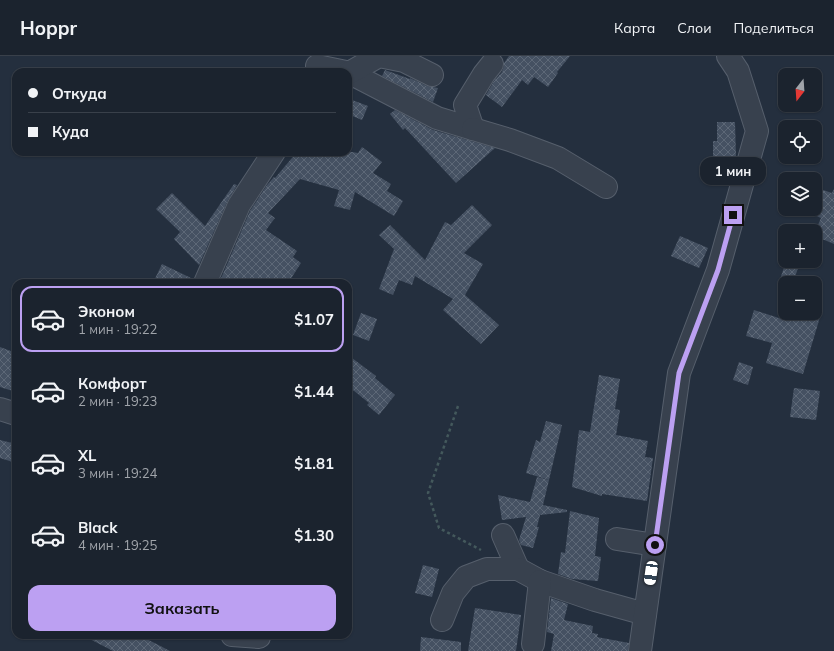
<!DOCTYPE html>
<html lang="ru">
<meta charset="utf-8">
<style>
:root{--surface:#1b232e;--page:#242b36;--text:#f1f3f6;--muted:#a0a4aa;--line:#39404a;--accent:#bca0f2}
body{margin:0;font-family:Mulish,sans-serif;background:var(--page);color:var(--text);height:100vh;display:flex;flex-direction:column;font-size:15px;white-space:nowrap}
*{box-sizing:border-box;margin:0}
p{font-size:13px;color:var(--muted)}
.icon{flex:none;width:22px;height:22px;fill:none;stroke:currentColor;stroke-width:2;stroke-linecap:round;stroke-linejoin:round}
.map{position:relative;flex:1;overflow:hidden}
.side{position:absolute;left:12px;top:223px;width:340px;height:360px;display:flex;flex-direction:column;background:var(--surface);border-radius:12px;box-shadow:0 1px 3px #0004,0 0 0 1px var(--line)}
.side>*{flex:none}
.hud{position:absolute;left:12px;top:12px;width:340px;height:88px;border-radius:12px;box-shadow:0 1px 3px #0004,0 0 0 1px var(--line);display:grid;align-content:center;height:88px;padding:0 16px;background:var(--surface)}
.needle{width:26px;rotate:197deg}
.controls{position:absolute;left:778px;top:12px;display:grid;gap:8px}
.controls a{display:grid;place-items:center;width:44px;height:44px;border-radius:8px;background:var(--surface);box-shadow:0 1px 3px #0004,0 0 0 1px var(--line);font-size:20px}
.end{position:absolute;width:18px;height:18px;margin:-9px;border:5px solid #bca0f2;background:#111;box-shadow:0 0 0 2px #111}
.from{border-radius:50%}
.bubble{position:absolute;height:28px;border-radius:12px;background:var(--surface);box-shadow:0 1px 3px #0004,0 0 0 1px var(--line);font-size:13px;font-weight:700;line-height:28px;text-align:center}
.car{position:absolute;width:12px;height:24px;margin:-12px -6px;border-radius:5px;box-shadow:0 0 3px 1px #0007;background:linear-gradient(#fff 24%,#345 0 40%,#fff 0 76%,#345 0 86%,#fff 0)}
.hud b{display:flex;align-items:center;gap:14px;height:38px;font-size:15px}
.hud b+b{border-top:1px solid var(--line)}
.hud i{width:10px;height:10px;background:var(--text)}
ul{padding:7px 0 0;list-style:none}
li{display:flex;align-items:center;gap:12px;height:66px;margin:0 8px 6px;padding:0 8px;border:2px solid transparent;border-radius:12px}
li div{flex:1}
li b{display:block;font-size:15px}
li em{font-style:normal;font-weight:700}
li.on{border-color:var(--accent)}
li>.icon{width:36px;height:36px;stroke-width:1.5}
.primary-button{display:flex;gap:8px;margin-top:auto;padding:8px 16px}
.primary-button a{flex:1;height:46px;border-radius:12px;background:var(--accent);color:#111;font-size:16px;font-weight:700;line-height:46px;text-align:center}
header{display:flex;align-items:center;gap:24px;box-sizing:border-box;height:56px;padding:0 20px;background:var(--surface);border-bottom:1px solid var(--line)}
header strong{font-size:19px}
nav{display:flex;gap:22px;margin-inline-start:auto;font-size:14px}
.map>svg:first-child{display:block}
</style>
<header>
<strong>Hoppr</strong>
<nav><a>Карта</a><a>Слои</a><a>Поделиться</a></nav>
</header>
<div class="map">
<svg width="834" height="595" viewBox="0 0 834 595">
<defs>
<pattern id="building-cross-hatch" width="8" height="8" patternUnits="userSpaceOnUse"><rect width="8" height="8" fill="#455162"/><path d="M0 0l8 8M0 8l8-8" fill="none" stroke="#5d6877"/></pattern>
</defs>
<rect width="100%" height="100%" fill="#242f3e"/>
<g fill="url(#building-cross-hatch)">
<path d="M509,0H570L557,16L558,17L548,31L534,21L528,29L522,24L502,51L486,39L494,25L502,16L504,10V7Z"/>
<path d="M385,14L410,23V22L427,30L438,32L433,46L382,20Z"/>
<path d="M352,44L368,50L362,64L348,58V53Z"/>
<path d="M395,54L433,74L495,92L456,127L405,72L403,74L390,58Z"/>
<path d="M717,66H735L736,101H713V85H717Z"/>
<path d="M362,91L382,106L373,117L391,128L387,135L403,145L394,160L355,136L350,154L334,150L339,134L300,123L268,157L275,162L266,174L297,195L293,201L301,207L288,227H219L250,155L267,129L274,121L275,122L297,96H352L358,97Z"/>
<path d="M234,128L237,129L228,144L199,209L174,183L180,176L156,153L172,137L205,170Z"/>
<path d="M834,133V188L815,180V176L821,162L814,159L823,134L832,137Z"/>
<path d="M472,149L492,169L464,197L483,208L465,239L499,269L481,288L443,254L453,243L415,220L412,229L399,224L393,239L379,233L394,193L379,179L390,169L425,204L445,166L451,169Z"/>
<path d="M680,180L708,192L699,212L671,200Z"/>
<path d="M162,208L193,223V227H153Z"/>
<path d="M785,208L798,212L793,227H779Z"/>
<path d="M754,254L785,264L787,257H809L820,261L803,318L766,307L772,287L746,280Z"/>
<path d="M361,257L377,263L369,285L353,279Z"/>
<path d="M0,291L16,297V336L0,331Z"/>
<path d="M348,299L376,320L375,322L395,339L379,359L367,349L369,347L348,330Z"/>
<path d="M739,306L753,311L748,329L733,324Z"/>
<path d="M599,319L620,323L615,353L620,354L616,379L648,385L645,401L653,402L647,445L602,438V440L572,431L579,374L590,376Z"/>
<path d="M794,332L820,335L816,364L790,361Z"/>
<path d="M546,365L562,369L549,424L526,417L536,384L540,386Z"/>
<path d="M0,384L16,388V407L0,402Z"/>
<path d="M537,421L549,424L543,449L567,454V456L540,459L537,471H539L533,492L521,489L519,484L526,461L502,464L498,439L530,446Z"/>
<path d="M570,455L599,462L595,500L601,501L598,525L572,523L558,518L561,496L565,497Z"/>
<path d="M423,509L439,513L432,541L415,537Z"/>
<path d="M551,542L568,548L564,564L593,570L592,577L598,578L597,581L629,587L628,595H551L554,578L547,576Z"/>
<path d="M475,552L521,559L516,595H468Z"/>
<path d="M82,579H139L170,595H113Z"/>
<path d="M421,581L461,586V595H420Z"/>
</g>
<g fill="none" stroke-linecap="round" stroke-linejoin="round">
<defs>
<g id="minor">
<path d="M317,10L346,16"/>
<path d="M348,16L437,62L473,73L465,49L484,18L492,8"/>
<path d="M349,17L379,0L404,5L432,19"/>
<path d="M473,73L510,84L558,102L606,131"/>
<path d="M205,227L239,149L274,96"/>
<path d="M0,353L16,358"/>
<path d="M503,479L518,513"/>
<path d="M617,483L655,489"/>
<path d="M442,564L453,537L466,521L487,513H518L540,525L595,544L645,558"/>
<path d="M232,579L259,581"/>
<path d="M533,588L540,525"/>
<path d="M640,595L679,317L718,214L757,75L738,15L728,0"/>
</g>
</defs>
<use href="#minor" stroke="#565f6c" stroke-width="24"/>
<path stroke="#44595c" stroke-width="2.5" stroke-dasharray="3 3" stroke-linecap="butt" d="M458,350L428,437L439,472L481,494"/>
<use href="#minor" stroke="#38414e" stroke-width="22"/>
</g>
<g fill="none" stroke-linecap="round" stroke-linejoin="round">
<path stroke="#bca0f2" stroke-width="5" d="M655,489L679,317L718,214L733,159"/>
</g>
</svg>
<div class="controls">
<a><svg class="needle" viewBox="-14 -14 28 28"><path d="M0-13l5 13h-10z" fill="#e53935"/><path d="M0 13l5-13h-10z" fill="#a0a4aa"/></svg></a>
<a><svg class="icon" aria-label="locate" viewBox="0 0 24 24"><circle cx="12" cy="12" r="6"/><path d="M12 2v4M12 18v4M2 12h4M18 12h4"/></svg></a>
<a><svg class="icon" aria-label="layers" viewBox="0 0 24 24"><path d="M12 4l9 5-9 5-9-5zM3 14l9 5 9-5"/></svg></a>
<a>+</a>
<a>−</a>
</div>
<i class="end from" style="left:655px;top:489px"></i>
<i class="end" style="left:733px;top:159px"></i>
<div class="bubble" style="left:700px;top:101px;width:66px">1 мин</div>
<i class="car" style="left:651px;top:517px;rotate:188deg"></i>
<div class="hud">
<b><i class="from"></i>Откуда</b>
<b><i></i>Куда</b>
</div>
<section class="side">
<ul>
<li class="on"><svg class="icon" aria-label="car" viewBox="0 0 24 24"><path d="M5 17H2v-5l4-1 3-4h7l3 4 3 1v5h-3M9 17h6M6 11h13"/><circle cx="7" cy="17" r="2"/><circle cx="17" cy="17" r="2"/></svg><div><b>Эконом</b><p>1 мин · 19:22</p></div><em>$1.07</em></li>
<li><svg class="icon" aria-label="car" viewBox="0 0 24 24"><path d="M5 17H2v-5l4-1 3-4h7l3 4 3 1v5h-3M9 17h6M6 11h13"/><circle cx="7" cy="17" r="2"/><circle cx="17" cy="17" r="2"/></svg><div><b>Комфорт</b><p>2 мин · 19:23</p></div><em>$1.44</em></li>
<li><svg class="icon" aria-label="car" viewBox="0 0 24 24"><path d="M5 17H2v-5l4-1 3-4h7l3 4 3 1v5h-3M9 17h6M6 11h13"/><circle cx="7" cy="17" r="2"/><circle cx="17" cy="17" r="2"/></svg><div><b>XL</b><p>3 мин · 19:24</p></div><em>$1.81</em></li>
<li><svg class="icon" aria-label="car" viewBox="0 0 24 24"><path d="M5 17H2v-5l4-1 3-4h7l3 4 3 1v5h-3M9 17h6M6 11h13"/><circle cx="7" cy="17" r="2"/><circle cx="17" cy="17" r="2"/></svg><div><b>Black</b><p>4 мин · 19:25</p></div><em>$1.30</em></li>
</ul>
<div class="primary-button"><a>Заказать</a></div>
</section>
</div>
